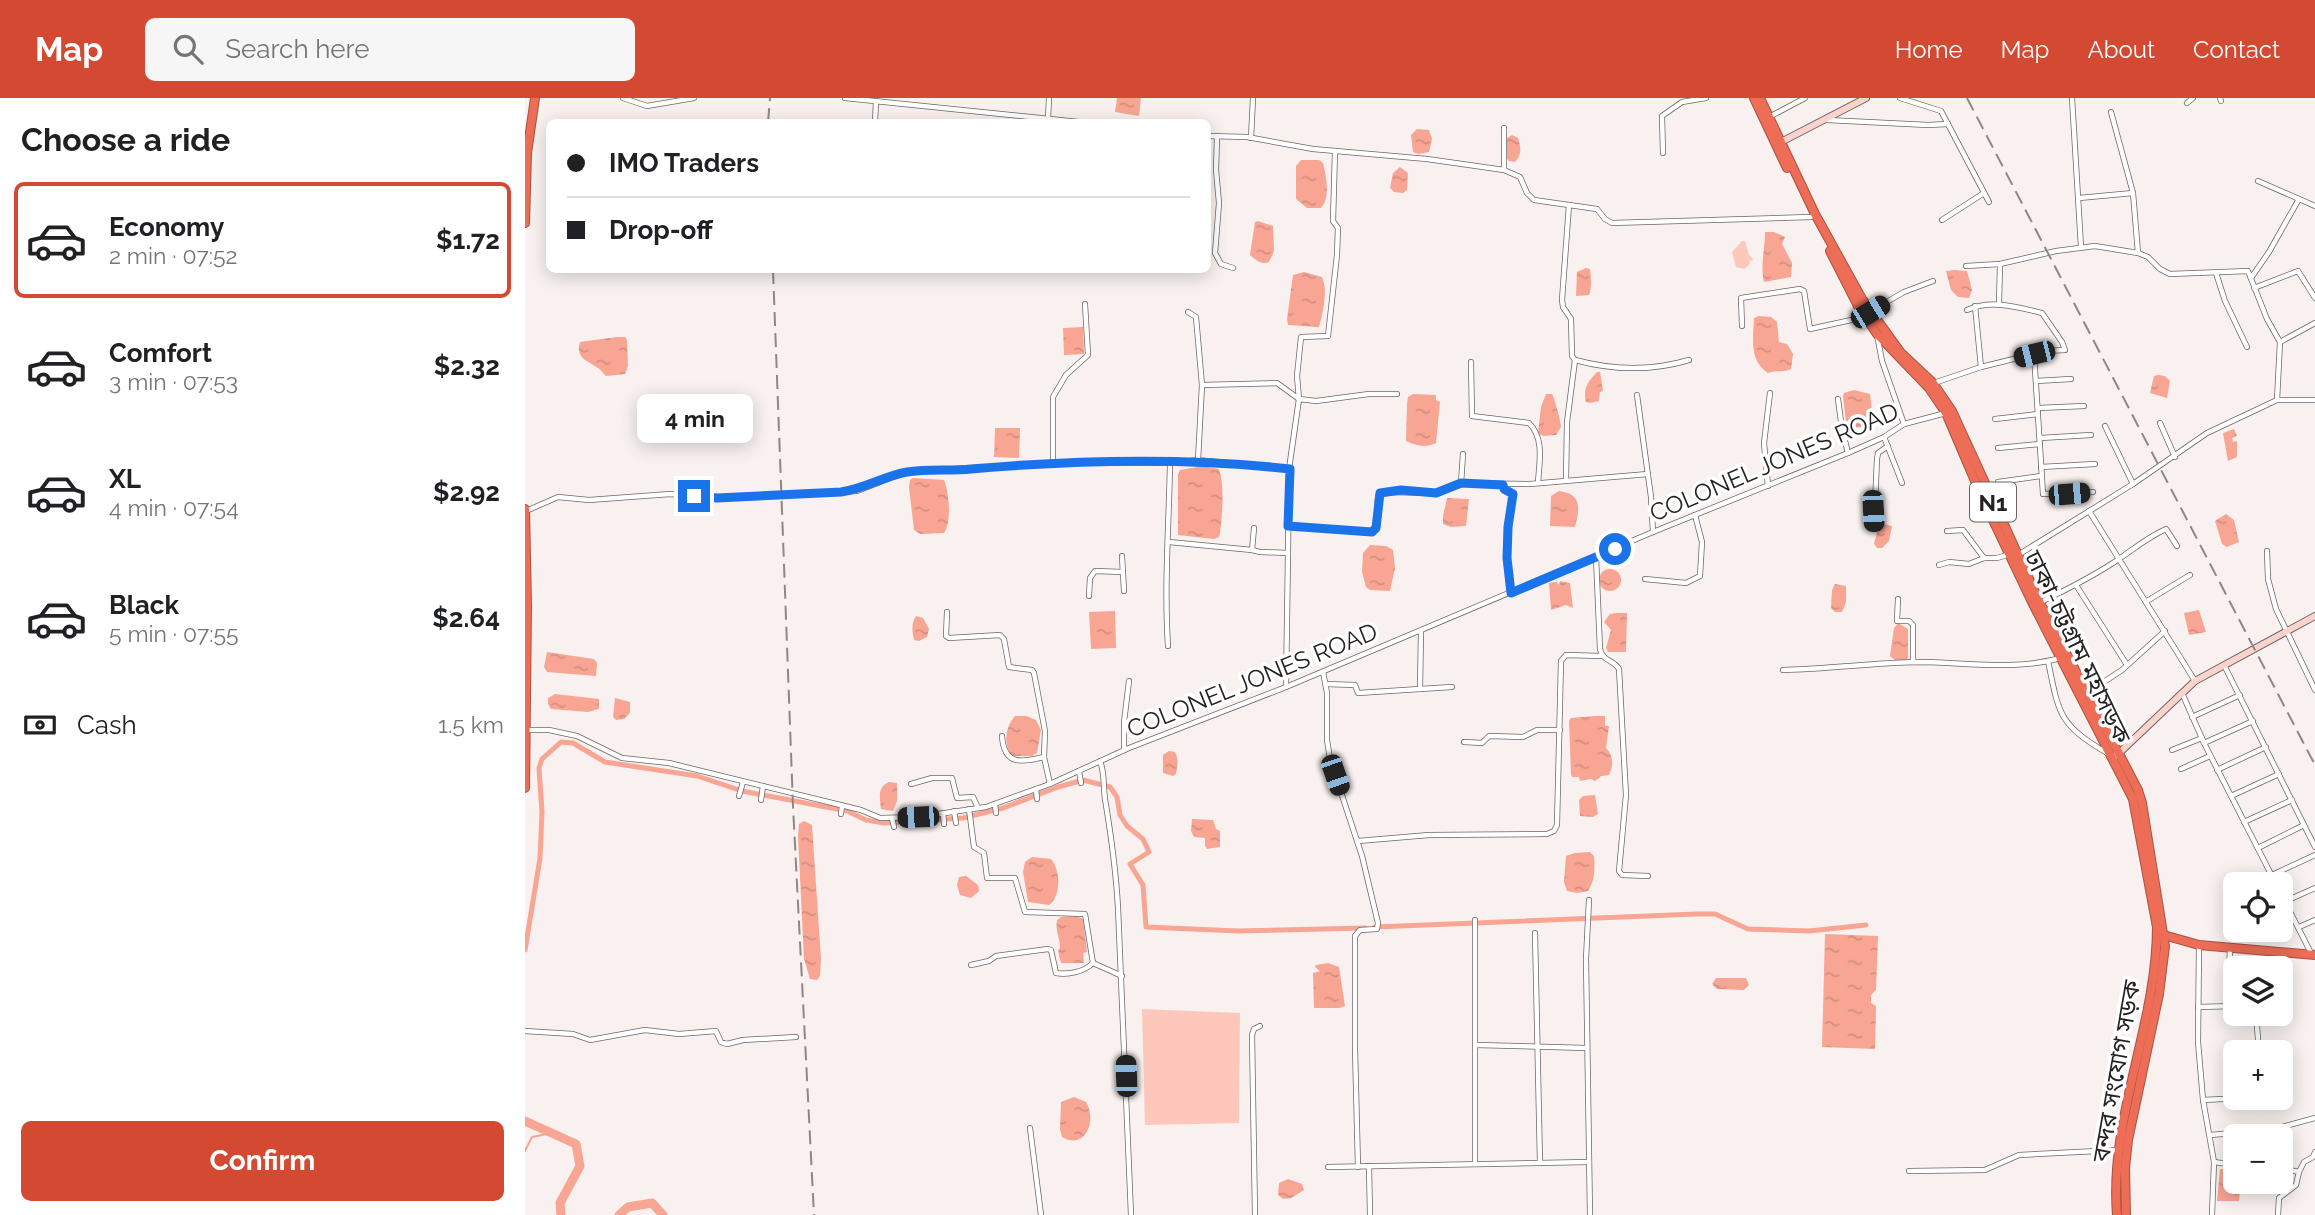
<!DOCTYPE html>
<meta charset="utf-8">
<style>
:root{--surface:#fff;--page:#f6f6f6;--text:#202124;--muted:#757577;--line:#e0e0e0;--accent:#d44931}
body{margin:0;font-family:Raleway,"Noto Sans Bengali",sans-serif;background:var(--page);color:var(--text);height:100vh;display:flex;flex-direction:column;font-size:26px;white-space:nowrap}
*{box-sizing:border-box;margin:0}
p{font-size:23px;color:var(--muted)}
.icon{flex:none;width:38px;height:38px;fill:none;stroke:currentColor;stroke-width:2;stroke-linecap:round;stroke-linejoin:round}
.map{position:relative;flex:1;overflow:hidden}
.side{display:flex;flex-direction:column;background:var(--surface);width:525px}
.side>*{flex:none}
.top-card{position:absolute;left:21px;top:21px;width:665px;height:154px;border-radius:10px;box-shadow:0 4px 18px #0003;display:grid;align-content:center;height:154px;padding:0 21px;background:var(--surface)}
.fabs{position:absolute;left:1698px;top:774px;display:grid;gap:14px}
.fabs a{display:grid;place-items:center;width:70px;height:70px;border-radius:10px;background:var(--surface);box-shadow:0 4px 18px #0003;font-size:35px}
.end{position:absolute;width:32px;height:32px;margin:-16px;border:9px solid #1a73e8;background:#fff;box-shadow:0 0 0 4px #fff}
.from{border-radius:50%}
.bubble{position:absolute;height:49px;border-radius:10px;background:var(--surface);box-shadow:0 4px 18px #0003;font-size:23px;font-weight:700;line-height:49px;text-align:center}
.car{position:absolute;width:21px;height:42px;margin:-21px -10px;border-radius:9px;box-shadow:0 0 5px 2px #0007;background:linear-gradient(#222 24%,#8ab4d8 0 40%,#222 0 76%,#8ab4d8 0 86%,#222 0)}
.top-card b{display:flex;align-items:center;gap:24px;height:66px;font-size:26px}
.top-card b+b{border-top:2px solid var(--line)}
.top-card i{width:18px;height:18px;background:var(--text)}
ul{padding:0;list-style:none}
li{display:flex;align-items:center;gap:21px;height:116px;margin:0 14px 10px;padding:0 7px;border:4px solid transparent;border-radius:10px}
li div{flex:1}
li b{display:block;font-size:26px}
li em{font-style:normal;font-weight:700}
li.on{border-color:var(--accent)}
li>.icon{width:63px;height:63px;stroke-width:1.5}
h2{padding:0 21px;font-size:32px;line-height:84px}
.pay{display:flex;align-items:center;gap:18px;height:77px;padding:0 21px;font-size:26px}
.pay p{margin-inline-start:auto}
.cta{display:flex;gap:14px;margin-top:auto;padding:14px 21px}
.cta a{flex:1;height:80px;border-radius:10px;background:var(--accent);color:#fff;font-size:28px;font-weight:700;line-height:80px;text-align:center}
header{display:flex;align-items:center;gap:42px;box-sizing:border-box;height:98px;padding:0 35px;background:var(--accent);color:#fff}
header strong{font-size:33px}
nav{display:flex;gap:38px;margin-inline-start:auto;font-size:24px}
.search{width:490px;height:63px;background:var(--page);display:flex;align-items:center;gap:18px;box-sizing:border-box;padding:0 24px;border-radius:10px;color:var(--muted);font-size:26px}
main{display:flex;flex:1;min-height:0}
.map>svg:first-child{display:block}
</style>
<header>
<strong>Map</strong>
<div class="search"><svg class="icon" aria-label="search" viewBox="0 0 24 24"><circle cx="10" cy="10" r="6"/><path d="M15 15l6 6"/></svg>Search here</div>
<nav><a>Home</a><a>Map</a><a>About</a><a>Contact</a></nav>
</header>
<main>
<section class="side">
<h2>Choose a ride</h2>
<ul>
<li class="on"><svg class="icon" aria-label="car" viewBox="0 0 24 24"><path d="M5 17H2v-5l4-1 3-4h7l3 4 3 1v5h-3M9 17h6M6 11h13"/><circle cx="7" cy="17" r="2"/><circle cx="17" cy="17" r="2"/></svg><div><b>Economy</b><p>2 min · 07:52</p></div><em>$1.72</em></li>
<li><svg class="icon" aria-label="car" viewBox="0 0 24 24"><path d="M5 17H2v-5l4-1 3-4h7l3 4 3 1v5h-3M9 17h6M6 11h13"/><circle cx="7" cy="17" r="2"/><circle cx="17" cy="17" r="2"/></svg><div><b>Comfort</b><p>3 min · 07:53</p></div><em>$2.32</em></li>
<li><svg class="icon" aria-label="car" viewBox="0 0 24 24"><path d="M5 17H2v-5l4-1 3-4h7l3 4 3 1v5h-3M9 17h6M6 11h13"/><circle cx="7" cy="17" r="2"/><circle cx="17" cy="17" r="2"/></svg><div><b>XL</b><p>4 min · 07:54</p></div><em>$2.92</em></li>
<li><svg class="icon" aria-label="car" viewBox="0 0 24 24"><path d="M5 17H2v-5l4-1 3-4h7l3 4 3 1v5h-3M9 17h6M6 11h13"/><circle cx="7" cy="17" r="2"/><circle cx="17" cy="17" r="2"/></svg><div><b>Black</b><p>5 min · 07:55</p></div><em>$2.64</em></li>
</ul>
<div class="pay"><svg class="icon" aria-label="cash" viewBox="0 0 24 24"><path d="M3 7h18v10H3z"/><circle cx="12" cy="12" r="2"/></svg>Cash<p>1.5 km</p></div>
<div class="cta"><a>Confirm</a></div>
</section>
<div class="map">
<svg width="1790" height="1117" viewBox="0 0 1790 1117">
<defs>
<pattern id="water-ripples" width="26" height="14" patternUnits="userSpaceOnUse" patternTransform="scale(1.75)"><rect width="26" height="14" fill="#f8a594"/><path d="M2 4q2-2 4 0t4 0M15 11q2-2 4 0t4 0" fill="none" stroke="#d48e7f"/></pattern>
</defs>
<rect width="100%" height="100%" fill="#f8f1ef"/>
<g fill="#fec7bc">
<path d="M1217,143H1220L1224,157L1228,161L1227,163L1224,162L1225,166L1219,171L1211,169L1207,154Z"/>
<path d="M617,911L715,915L714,1025L620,1027Z"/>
</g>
<g fill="url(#water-ripples)">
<path d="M592,0H616L614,18L590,14Z"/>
<path d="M892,31L904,32L907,41L904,54L893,56L888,54L886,37Z"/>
<path d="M987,37L993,40C996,50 997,56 990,64L984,63L980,58V41Z"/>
<path d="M776,62H794L798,65C801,78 806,99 796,110H782L771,101V68Z"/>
<path d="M875,69L883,75L882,92L878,95L869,94L865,90L868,75Z"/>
<path d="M733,123L748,128L749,153L744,164C736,167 731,162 725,157L730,124Z"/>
<path d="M1240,134H1249L1260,139L1257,146L1267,165L1266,179L1239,184C1235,167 1240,152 1240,134Z"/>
<path d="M1061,170L1065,171C1066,179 1067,190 1064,197L1051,198L1052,174Z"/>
<path d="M1429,172L1442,173L1447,192L1444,200L1433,199L1426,192L1421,173Z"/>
<path d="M779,174L797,179C803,193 798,214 794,229L763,227L762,221L768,177Z"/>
<path d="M1234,218L1246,219L1252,224L1254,244L1262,246L1268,256L1266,271C1258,275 1251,272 1243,275C1224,263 1228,241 1229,220Z"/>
<path d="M558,229L559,256L539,257L538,230Z"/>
<path d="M92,239H100L102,242L103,268L100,276L81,278C78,275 76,272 73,270C63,263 50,260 55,244Z"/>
<path d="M1072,274H1075L1078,293L1075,294L1074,303L1065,305L1061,304C1058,289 1063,284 1072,274Z"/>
<path d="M1633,277L1640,278L1645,283L1642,300L1625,295L1629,278Z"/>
<path d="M1329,292L1345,296L1348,323L1344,328L1327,330L1321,325L1318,298L1319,295Z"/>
<path d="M888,296L911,297V302L915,304L911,345C901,350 891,348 881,343L882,305L883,299Z"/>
<path d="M1021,296H1027C1029,298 1036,325 1036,329L1031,337L1018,338L1013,335L1016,309Z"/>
<path d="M470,330H495L494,360L469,359Z"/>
<path d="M1709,331L1712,338L1707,340L1708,344L1712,343V359L1703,363L1698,335Z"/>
<path d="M678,368L694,371C700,390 697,416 695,435L694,439L689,441L653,437V377L655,372Z"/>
<path d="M388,380L419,382C424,395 427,423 419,435L395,436L389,432L384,389L385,382Z"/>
<path d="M1034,393C1057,396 1055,410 1050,429L1025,428L1026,398Z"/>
<path d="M922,400L944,401L941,428L926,429L918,426V418Z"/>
<path d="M1701,416L1709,422L1714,444L1702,449L1697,446L1690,423Z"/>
<path d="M1354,425L1367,428L1364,443L1357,450H1352L1349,446Z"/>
<path d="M845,447L861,448L868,452L870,470L865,493L845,492L841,489L837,474L838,455Z"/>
<circle cx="1085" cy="482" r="11"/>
<path d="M1035,483L1045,485L1048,510L1041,507L1026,512L1024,485L1032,484L1034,487Z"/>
<path d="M1310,486L1321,488V504L1317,514H1310L1306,510L1307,492Z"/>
<path d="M1674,512L1681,534L1664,537L1659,515Z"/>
<path d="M590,513L591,550L566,551L564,514Z"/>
<path d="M1091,515H1102L1101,554H1083L1081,550L1086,532L1079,524L1085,516Z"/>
<path d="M391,518L398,520L404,531L402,539L394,543L389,542C387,534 386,525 391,518Z"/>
<path d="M1373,525L1383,531V560L1382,563L1372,564L1365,558L1369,530Z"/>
<path d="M22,554L69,561L72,565L71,578L22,574L19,569Z"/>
<path d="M30,596L74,601V611L63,614L26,611L23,606V600Z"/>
<path d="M90,600L105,604V615L99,621L91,622L88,619Z"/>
<path d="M490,618H501L511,622L516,632L512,655L507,658H487C478,647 480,629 490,618Z"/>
<path d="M1070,618H1080V628H1084L1081,650C1088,657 1089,667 1084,677L1076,678L1070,683L1066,681L1055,683L1054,679H1047L1046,676L1044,623L1046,620Z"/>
<path d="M644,653L650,654C654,660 652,669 651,676L648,678L638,675V657Z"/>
<path d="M364,684L372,685V703L368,713L356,711C355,699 352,689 364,684Z"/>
<path d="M1070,697L1073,716L1068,719L1055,718L1054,702L1058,698Z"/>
<path d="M667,721L688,722L691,731L695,733V749L682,751L680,748V740L669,739L666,733Z"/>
<path d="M279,723L287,727L296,861L295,878L292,882L285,881L279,861L273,738L274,726Z"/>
<path d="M1065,754L1069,758C1070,771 1070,782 1063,793L1052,795L1042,793L1039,784L1041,758L1050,755Z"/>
<path d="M507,759L526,761C536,773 536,798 524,807L503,804L498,774L500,764Z"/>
<path d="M441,778L453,787L454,793L446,800L435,797L432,787L434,779Z"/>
<path d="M552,818L558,821L562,854L558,855L559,865H536L533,853L535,850C535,839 530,834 532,822L536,819Z"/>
<path d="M1300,836L1353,838L1351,892L1346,897V905L1351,908L1350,951L1297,949Z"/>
<path d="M803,865L814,869L820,908L814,910H789L788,875L795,873L790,869L791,867Z"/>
<path d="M1191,880H1221L1224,887L1219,892L1192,891L1187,886Z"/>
<path d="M549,999L561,1004C572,1021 561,1053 537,1039L535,1031L536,1004Z"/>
<path d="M1695,1071H1710V1083H1716L1714,1103H1692Z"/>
<path d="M763,1081L777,1086L779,1092L766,1100L758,1101L753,1097L754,1085Z"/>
</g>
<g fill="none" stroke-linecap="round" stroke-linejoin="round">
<path stroke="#f8a594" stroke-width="2" d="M0,1053L7,1039L27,1035"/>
<g stroke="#f8a594" stroke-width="5">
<path d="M850,829L1171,816H1190L1223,831L1284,833L1341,827"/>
<path d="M0,852L15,760L17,714L14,670L17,661L36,644L48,645L80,664L172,678L217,693L322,713L341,722L359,725L438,720L478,710L533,689L558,682L585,689L592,699L595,717L602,728L618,741L624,754L605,766L618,787L621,829L713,833L840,830"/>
</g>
<g stroke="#f8a594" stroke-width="9">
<path d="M0,1023L51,1046L55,1068L35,1105L36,1117"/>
<path d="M94,1117L103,1109L127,1105L138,1117"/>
</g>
<defs>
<g id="street">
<path d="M98,0L122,8L169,0"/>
<path d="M320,0L554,24"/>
<path d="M1375,0L1416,13L1464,104"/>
<path d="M1547,0L1556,149"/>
<path d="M1695,0L1696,3"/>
<path d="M1662,5L1668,0"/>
<path d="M1586,14L1608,95L1613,155"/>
<path d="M1244,19L1280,0"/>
<path d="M523,21L524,0"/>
<path d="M1302,22L1403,27L1423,26"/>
<path d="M350,24L351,3"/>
<path d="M979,30V72"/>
<path d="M682,38L722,39L788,51L902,61L979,72L995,79L1002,95L1009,102L1072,111L1080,121L1087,125L1286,119"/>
<path d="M692,39L691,72L694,105L690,155L696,166L708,170"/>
<path d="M726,40L728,0"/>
<path d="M1138,55L1137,18L1157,4L1181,0"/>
<path d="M1733,83L1790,108"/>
<path d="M1554,100L1608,95"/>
<path d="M1417,122L1459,95"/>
<path d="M1441,168L1475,166L1531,153L1570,148L1613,155L1623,159L1635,171L1645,176L1723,173L1742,221L1755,244L1752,302"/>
<path d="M1691,175L1700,203L1722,249"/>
<path d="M1726,180L1744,154L1774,101"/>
<path d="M1729,190L1773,173L1790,200"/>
<path d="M1474,206L1475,166"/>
<path d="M1450,208L1456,269"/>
<path d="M1346,213L1379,194L1408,183"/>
<path d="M663,214L671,219L677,287L673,362L764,371L763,455"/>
<path d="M1217,228L1216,200L1275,191L1279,193L1285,231L1340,219"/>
<path d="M1352,237L1357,263L1379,326"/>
<path d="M1755,244L1790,225"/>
<path d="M1509,256L1518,396L1568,394"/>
<path d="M1050,262C1087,272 1127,273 1164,262"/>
<path d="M946,264L947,318L1004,325C1020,341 1014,365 1013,385"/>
<path d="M1511,283L1546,281"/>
<path d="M1409,285L1456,269L1521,253L1540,252L1537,244L1517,215C1493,209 1466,201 1442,212"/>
<path d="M677,287L752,285L774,301L791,303L844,296H872"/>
<path d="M1112,297L1126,399L1128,434"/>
<path d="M1313,301L1317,331L1323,355"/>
<path d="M1513,310L1559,308"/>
<path d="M1470,321L1513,316"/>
<path d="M1635,325L1650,359"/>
<path d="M1580,328L1608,386"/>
<path d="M1359,339L1377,385"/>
<path d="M1515,340L1566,337"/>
<path d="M1473,350L1515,346"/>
<path d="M528,365V299L541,277L563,257L560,206"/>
<path d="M1516,369L1570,366"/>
<path d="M764,371L774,301L772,278L776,239L803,238L812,157L813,130L808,123L810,53"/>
<path d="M1041,382L1042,324L1050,262L1047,258L1046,221L1038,209L1037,202L1044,107"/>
<path d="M1473,384L1516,378"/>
<path d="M936,385L938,356"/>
<path d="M978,387L979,391L988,395L983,429L982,460L986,495"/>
<path d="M1243,388L1239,345L1245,295"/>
<path d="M1,413L33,399L64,402L145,396L192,400L255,398L332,393L381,374L547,364L645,365"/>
<path d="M1564,413L1670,583"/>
<path d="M763,428L847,434L851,430L853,398L859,394L911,395L936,385L1005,386L1123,376"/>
<path d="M1349,429L1352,361L1353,355L1363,348"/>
<path d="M729,430L727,452L735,454L763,455L761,589"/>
<path d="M1422,433L1438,432L1459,460"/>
<path d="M644,444L727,452"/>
<path d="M1742,453L1743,481L1751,511L1790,592"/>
<path d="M1493,457L1608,386L1682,335L1752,302H1790"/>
<path d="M597,458L599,493"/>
<path d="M1071,459L1075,551C1078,564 1088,561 1094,571L1101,697L1094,773L1097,777L1123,778"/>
<path d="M1414,467L1424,464L1444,466L1459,460H1472L1485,456"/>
<path d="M1120,481L1161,485L1175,478L1177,444L1170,417"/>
<path d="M1551,487L1602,567"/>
<path d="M564,498L565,480L570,473L598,474"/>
<path d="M1373,501L1372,523H1384L1388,527V564"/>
<path d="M1622,503L1665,477"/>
<path d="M1516,504C1543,491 1569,478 1594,461C1610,450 1623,439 1641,431L1652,448"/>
<path d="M422,514L421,538L424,540L475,537L479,541L484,569L507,572L509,575L520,633L519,659L525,686"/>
<path d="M896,533L895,591L927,589"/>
<path d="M643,548C639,487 644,426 645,365L673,362"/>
<path d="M1523,563C1534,616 1533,626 1582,655"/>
<path d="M1699,567L1790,749"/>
<path d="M1258,572C1302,571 1347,565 1391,564C1437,564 1491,573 1535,560"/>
<path d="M798,574L802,595V642L805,661L837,758L853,825L852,831L835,832L830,838V950L833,1069"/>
<path d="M801,586L830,587L833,595L895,591"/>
<path d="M1562,595L1597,572L1640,533"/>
<path d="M1657,595L1679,645L1751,786"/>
<path d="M1667,619L1715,597"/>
<path d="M2,632H24L52,638L97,660L144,665L336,712L355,720L393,719L461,709L525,686L604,650L761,589L1128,434L1323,355L1359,339L1379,326L1421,315"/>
<path d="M477,638C479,667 495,665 519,659"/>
<path d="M939,644L957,645L964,638L998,639L1012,632H1035"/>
<path d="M1679,645L1728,623"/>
<path d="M599,652V624L604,583"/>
<path d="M1647,652L1677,640"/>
<path d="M575,663C580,676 578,687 580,701C586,737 591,773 593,810L606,1117"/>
<path d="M1656,671L1685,658"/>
<path d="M1692,672L1741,649"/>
<path d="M554,673L556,685"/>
<path d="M386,686L407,680H427L432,700L448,699L453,710"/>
<path d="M511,691L512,701"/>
<path d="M214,698L218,684"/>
<path d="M1706,698L1754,676"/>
<path d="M236,702L238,688"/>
<path d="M470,706L471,715"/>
<path d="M444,711L449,749L459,755L462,780H490L500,814L560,816L568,865C559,874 543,877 531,875L526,852L523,851L471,858L464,863L446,867"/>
<path d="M429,713L431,725"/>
<path d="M418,715L419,726"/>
<path d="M316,716L317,708"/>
<path d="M404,717L405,726"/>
<path d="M367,720L369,729"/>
<path d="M1719,724L1767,702"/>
<path d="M833,743L904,737L1022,736L1029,733L1032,727L1036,563L1041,557L1077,558"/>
<path d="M1733,750L1779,727"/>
<path d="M1747,777L1790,757"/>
<path d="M1755,794L1787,857"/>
<path d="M1064,802L1061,861L1065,1117"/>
<path d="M1761,803L1790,790"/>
<path d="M1774,829L1790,822"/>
<path d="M1010,835L1015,1065"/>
<path d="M1674,847L1673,944L1678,1002L1689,1064L1687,1117"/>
<path d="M568,865L597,878"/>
<path d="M1703,896L1705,851"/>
<path d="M1673,909L1710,908"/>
<path d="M1731,915L1734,954"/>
<path d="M0,933L48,936L65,942L120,932L154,936L191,933L196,944L202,946L218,942L271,939"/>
<path d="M951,947L1062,950"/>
<path d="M1709,977L1710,987"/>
<path d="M1678,1002L1736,999"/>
<path d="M505,1030L516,1117"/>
<path d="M1685,1037L1746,1032L1790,1020"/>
<path d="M1689,1064L1710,1067"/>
<path d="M950,1066V822"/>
<path d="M844,1068L845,1117"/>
<path d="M803,1069L1064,1064"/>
<path d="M1755,1070L1774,1074L1779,1064L1788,1059L1790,1054"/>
<path d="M1384,1073L1460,1072L1494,1057L1593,1052"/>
<path d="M730,1117L727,937L729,931L735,928"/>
<path d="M1753,1117L1754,1100L1771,1087L1774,1074"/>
</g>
<g id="secondary">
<path d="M1256,44L1341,0"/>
<path d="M1591,658L1670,583L1790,518"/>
</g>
<g id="highway">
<path d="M1229,0L1262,70"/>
<path d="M1235,0L1290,116L1337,201L1376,255L1408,285L1427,313L1515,505L1613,692L1617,705L1640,848L1634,896L1603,1042L1600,1070L1601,1117"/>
<path d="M0,125L2,55L10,0"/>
<path d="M1305,153L1333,208L1352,236L1404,290L1421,315L1456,397L1509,508L1608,701L1632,829C1632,927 1584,1019 1592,1117"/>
<path d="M0,411L2,508L0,690"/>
<path d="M1635,836L1674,847L1790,857"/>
</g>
</defs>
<use href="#street" stroke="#6c6665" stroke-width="6"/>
<use href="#secondary" stroke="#6c6665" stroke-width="8"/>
<use href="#highway" stroke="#a75344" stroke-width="10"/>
<use href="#street" stroke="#fff" stroke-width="4.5"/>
<use href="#secondary" stroke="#fad3cc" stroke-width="6"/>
<use href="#highway" stroke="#ed6d56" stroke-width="8"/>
<g stroke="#8d8887" stroke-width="2" stroke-dasharray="14 7" stroke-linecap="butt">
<path d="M1442,0L1790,667"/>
<path d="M243,24L245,0"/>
<path d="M248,172L268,708L289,1117"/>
</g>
</g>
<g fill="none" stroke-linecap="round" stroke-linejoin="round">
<path stroke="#1a73e8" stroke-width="9" d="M169,398L192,400L316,394C339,391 359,378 382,374C403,371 425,373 446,371C552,362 659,359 765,371L763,428L847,434L851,430L855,395L876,392L911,395L936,385L978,387L979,391L988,396L983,429L982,460L986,495L1090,451"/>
</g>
<g text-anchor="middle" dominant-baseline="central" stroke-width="7" stroke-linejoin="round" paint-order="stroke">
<rect fill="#fff" stroke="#666564" stroke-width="2" x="1445" y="384.5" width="46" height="39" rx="5"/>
<g font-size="23" font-weight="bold" fill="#252322">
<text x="1468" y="404">N1</text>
</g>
<g font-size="24" fill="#252322" stroke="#fff">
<text transform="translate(1249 364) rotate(-23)">COLONEL JONES ROAD</text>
<text transform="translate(1553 549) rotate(64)">ঢাকা-চট্টগ্রাম মহাসড়ক</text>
<text transform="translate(727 582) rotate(-22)">COLONEL JONES ROAD</text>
<text transform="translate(1591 973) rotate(-80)">বন্দর সংযোগ সড়ক</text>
</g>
</g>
</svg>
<div class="fabs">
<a><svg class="icon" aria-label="locate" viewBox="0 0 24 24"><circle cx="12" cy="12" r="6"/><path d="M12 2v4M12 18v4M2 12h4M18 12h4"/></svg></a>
<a><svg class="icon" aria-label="layers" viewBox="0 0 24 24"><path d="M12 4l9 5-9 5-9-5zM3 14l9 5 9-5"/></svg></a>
<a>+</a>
<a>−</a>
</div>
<i class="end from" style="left:1090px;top:451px"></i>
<i class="end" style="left:169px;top:398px"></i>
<div class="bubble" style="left:112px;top:296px;width:116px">4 min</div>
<i class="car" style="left:1345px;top:214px;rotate:59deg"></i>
<i class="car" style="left:1509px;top:256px;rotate:256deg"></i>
<i class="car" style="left:1544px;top:396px;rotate:85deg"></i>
<i class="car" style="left:1348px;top:413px;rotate:177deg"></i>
<i class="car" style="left:810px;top:677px;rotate:161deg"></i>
<i class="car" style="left:393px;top:719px;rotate:268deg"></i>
<i class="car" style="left:601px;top:978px;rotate:358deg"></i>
<div class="top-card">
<b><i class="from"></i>IMO Traders</b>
<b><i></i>Drop-off</b>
</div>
</div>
</main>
